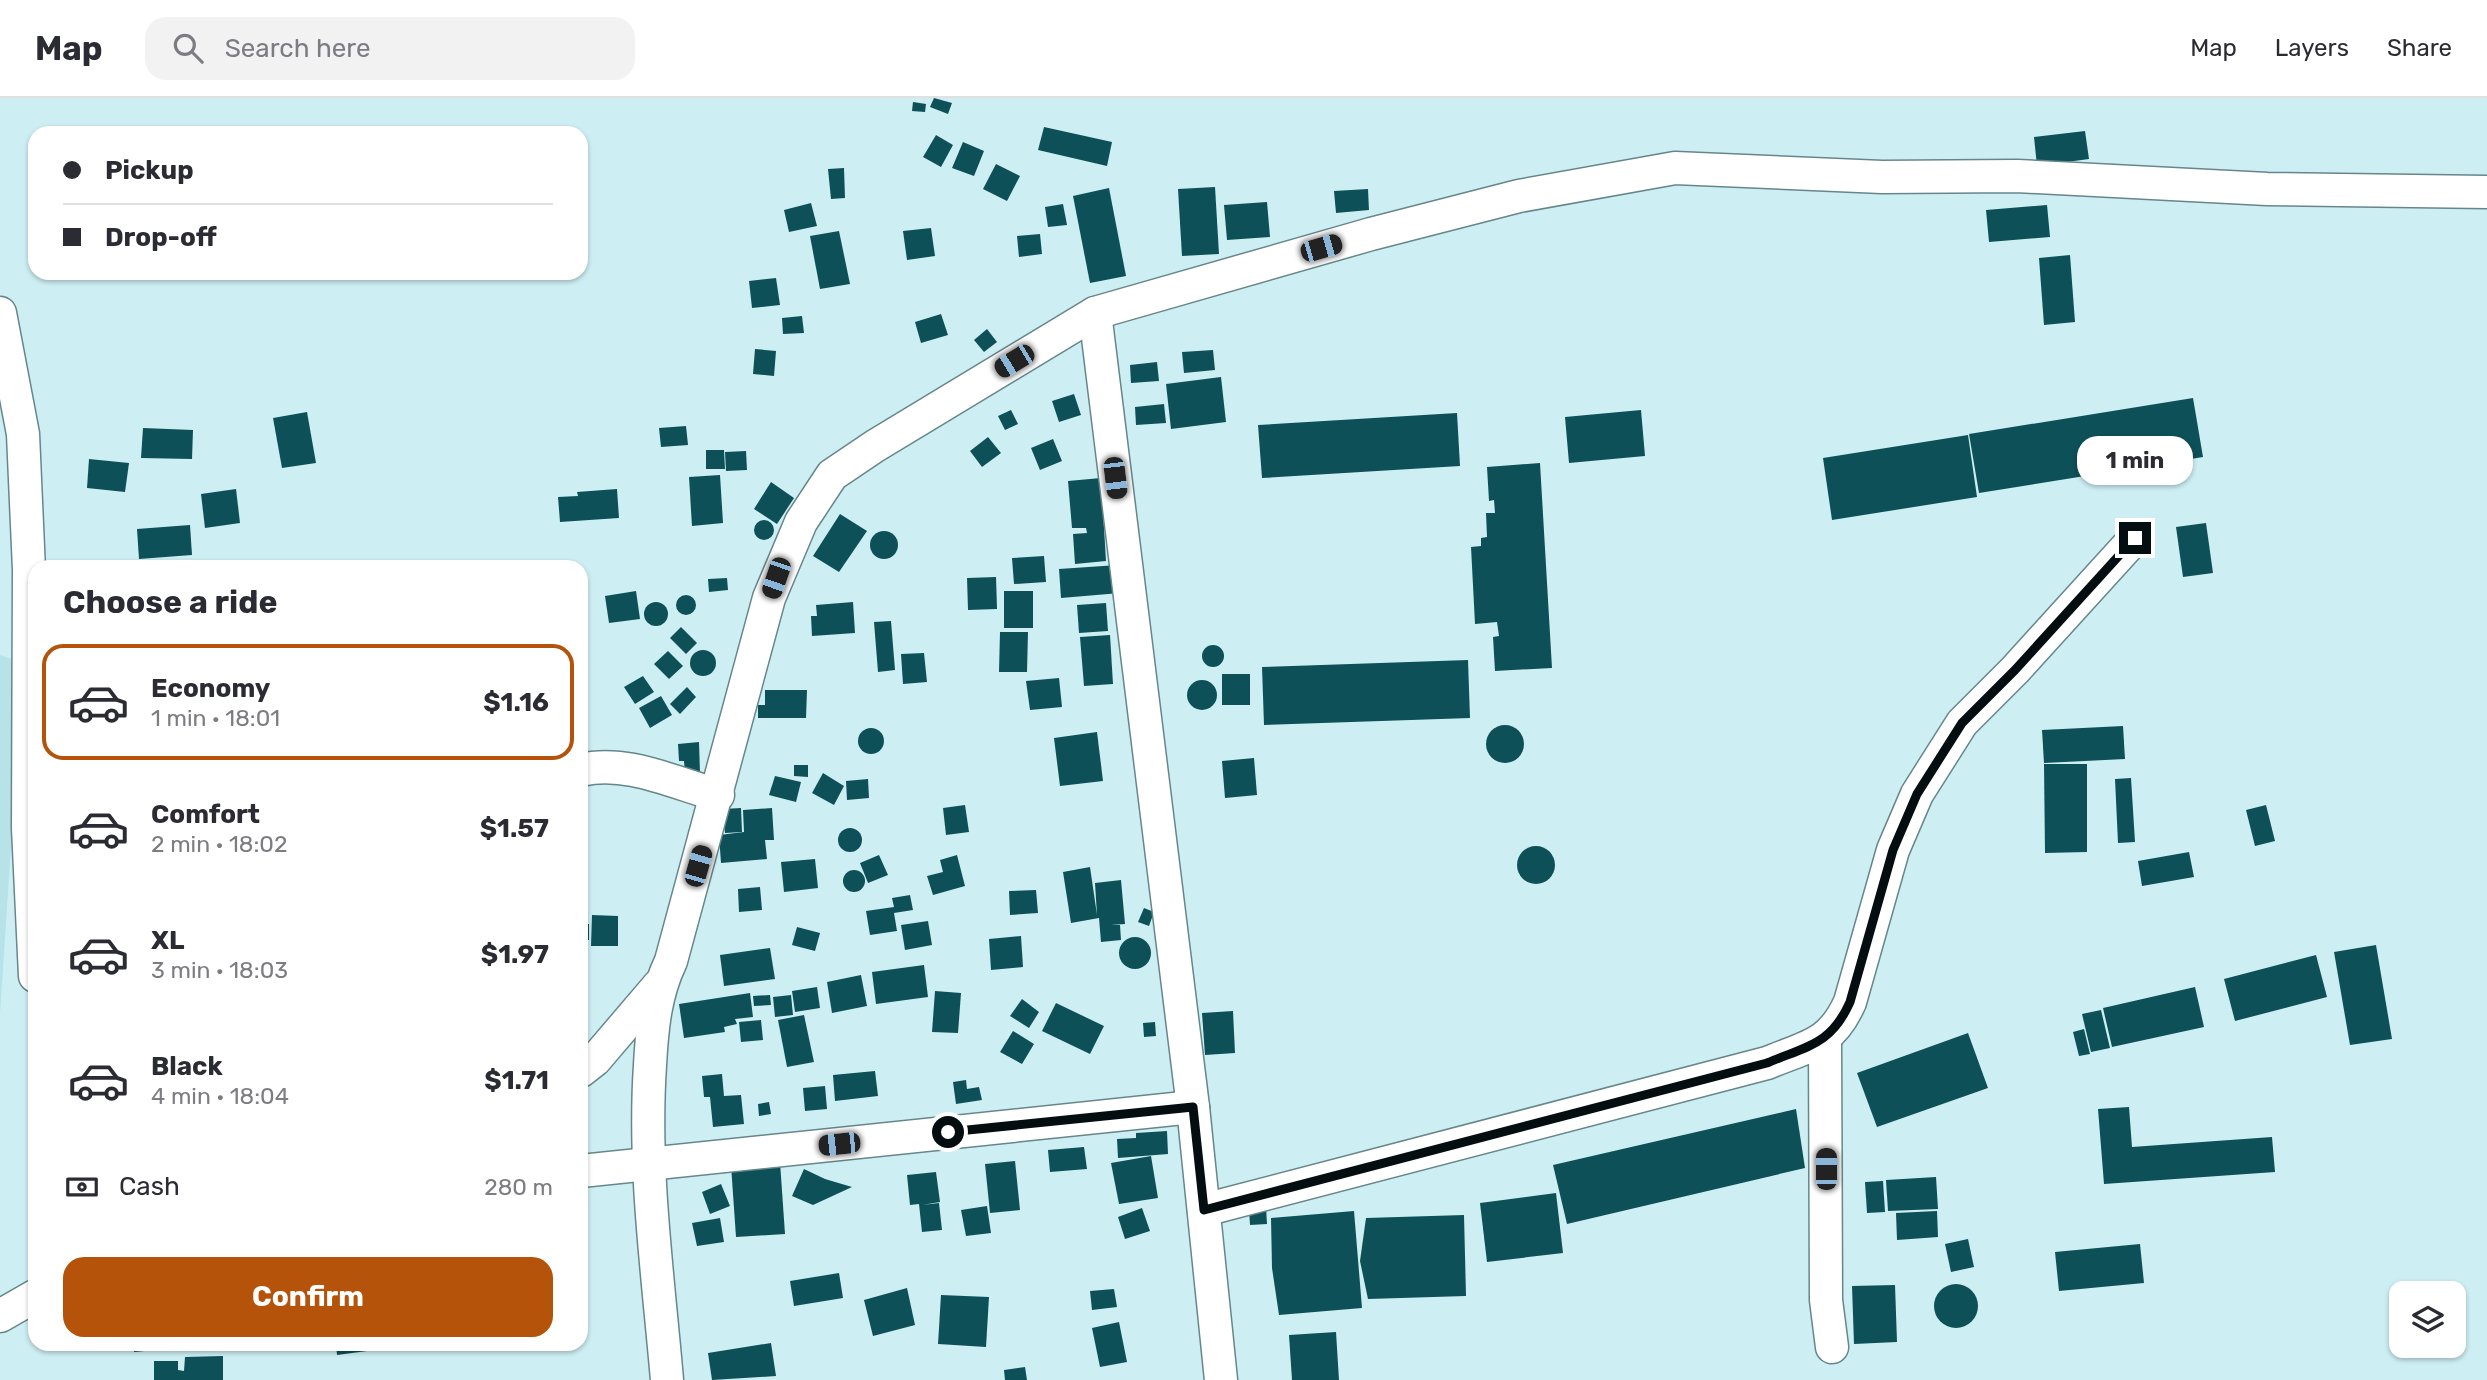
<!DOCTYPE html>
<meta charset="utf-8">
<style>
:root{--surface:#fff;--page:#f2f2f3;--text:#2b2b33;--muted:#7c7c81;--line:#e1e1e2;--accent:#b45309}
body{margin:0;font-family:Rubik,sans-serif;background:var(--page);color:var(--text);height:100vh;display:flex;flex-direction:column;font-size:26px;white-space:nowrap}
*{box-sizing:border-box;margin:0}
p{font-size:23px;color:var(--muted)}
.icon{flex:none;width:38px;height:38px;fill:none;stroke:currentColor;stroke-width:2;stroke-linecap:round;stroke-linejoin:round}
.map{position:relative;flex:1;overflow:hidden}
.sheet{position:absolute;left:28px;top:462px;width:560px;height:791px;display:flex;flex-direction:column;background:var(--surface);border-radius:21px;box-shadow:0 2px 5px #0004}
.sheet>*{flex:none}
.top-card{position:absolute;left:28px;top:28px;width:560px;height:154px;border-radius:21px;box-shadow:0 2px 5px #0004;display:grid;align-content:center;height:154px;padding:0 35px;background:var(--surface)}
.tools{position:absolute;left:2389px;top:1183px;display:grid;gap:14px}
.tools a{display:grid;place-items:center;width:77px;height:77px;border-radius:14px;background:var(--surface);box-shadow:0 2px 5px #0004;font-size:35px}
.end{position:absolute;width:32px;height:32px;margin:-16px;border:9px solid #040e10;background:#fff;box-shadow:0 0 0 4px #fff}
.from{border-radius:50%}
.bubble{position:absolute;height:49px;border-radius:21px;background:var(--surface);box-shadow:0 2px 5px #0004;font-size:23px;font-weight:700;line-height:49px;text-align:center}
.car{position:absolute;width:21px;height:42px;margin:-21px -10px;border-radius:9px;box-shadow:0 0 5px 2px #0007;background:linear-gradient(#222 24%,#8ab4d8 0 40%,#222 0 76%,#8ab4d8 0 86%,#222 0)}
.top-card b{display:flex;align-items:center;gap:24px;height:66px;font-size:26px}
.top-card b+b{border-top:2px solid var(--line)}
.top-card i{width:18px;height:18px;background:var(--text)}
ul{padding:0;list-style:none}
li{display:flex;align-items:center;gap:21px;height:116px;margin:0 14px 10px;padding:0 21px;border:4px solid transparent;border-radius:21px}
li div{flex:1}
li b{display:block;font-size:26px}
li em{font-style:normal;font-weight:700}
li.active{border-color:var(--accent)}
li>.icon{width:63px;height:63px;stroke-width:1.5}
h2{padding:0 35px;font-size:32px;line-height:84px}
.pay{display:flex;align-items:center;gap:18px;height:77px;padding:0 35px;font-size:26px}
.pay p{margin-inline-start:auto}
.cta{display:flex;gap:14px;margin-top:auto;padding:14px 35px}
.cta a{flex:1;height:80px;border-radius:21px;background:var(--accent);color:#fff;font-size:28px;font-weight:700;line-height:80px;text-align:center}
header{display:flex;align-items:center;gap:42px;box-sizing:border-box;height:98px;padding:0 35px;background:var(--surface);border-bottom:2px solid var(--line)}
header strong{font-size:33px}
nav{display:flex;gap:38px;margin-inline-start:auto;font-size:24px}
.search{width:490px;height:63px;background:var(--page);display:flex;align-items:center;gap:18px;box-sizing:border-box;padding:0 24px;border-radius:21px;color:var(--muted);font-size:26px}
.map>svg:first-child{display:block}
</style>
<header>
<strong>Map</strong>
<div class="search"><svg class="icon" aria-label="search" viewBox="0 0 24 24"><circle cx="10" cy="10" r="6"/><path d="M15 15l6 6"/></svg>Search here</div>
<nav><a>Map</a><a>Layers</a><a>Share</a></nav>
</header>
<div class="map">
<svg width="2487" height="1282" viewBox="0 0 2487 1282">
<rect width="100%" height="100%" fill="#cdeff4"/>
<path fill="#b6e2e8" d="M0,557L23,565L0,916Z"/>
<g fill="#0e5057">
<path d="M934,0L952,5L948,16L930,9Z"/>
<path d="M913,4L926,6L925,14L912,13Z"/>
<path d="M1044,29L1112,44L1107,68L1038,52Z"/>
<path d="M2085,33L2089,61L2037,68L2034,39Z"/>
<path d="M936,37L953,47L941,69L923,59Z"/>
<path d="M963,44L984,53L974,78L952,70Z"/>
<path d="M996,66L1020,78L1007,103L983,91Z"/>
<path d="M844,70L845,100L831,101L828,71Z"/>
<path d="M1215,89L1219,156L1182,158L1178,91Z"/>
<path d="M1109,90L1126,178L1090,185L1073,98Z"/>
<path d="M1368,91L1369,112L1336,115L1334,93Z"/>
<path d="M1267,104L1270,139L1227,142L1224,107Z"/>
<path d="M811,105L817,128L789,134L784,112Z"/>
<path d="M1063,106L1067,127L1048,129L1045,109Z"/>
<path d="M2047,107L2050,139L1989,144L1986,112Z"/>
<path d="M931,130L935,158L907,162L903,133Z"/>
<path d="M839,133L850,186L820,191L810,138Z"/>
<path d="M1040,136L1042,156L1019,159L1017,138Z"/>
<path d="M2070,157L2075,224L2044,227L2039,160Z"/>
<path d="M776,180L780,207L752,210L749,183Z"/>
<path d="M941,216L948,237L921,245L915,224Z"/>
<path d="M802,218L804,235L783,236L782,220Z"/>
<path d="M987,231L997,244L984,254L974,242Z"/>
<path d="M755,251L776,253L774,278L753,276Z"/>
<path d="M1213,252L1215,272L1184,275L1182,254Z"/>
<path d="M1157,264L1159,283L1131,285L1130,267Z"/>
<path d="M1221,279L1226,324L1171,331L1166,286Z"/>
<path d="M1074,296L1081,317L1059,324L1052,303Z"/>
<path d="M2193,300L2203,359L1979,395L1969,336Z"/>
<path d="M1164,306L1166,325L1136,327L1135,309Z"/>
<path d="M1011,312L1018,326L1005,332L998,318Z"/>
<path d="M1641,312L1645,358L1569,365L1565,319Z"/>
<path d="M307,314L316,365L282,370L273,320Z"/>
<path d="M1457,315L1460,368L1262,380L1258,327Z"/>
<path d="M686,328L688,347L661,349L659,330Z"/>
<path d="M143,330L193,332L192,361L141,360Z"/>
<path d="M1968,337L1977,399L1832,422L1823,360Z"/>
<path d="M988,339L1001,355L982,369L970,353Z"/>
<path d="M1053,341L1062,363L1040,372L1031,350Z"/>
<path d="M706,352H724L725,371H706Z"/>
<path d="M746,353L747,372L726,373L725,354Z"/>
<path d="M89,361L129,365L125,394L87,390Z"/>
<path d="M1540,365L1552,570L1495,573L1493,539L1499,538L1497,524L1475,526L1471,449L1481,448V440L1487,439L1486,415H1495L1494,402L1489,403L1487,369Z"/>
<path d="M720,377L723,425L692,428L689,379Z"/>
<path d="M1101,380L1106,463L1075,466L1073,436L1087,435L1086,430H1072L1068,383Z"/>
<path d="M771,384L794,400L777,426L754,411Z"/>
<path d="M236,391L240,425L205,430L201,396Z"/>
<path d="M617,391L619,420L560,424L558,399L578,398L577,394Z"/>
<path d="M840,416L867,433L839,474L813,458Z"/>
<circle cx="764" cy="432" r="10"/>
<path d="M2206,425L2213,475L2183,479L2176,429Z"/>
<path d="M190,427L192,457L139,461L137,431Z"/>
<circle cx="884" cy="447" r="14"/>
<path d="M1044,458L1046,484L1014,486L1012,460Z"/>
<path d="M1118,467L1120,495L1061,500L1059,471Z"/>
<path d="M996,479L997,511L968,512L967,480Z"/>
<path d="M727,480L728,492L709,494L708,481Z"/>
<path d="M636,493L640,521L609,525L605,498Z"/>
<rect x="1004" y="493" width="29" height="37"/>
<circle cx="686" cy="507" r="10"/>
<path d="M853,504L855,535L812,538L811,518H817L816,507Z"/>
<circle cx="656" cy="516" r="12"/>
<path d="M1106,505L1108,533L1079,535L1077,507Z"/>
<path d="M891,523L895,572L878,574L874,524Z"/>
<path d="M681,529L697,545L686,556L670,540Z"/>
<path d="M1000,534H1028L1027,574H999Z"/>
<path d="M1110,537L1113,586L1084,588L1080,539Z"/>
<circle cx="1213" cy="558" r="11"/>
<circle cx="703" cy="565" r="13"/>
<path d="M668,553L683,568L669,581L654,566Z"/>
<path d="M924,555L927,584L903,586L901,556Z"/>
<path d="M1468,562L1470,620L1264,627L1262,569Z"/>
<rect x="1222" y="576" width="28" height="31"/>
<path d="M643,578L654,594L635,606L624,589Z"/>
<path d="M1059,580L1062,609L1030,612L1026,583Z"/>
<circle cx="1202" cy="597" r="15"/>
<path d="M687,589L696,599L680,616L670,606Z"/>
<path d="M765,592H807L806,620H758V607H765Z"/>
<path d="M661,598L672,617L650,630L639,610Z"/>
<circle cx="1505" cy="646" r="19"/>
<path d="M2123,628L2125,661L2044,665L2042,632Z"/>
<circle cx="871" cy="643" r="13"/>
<path d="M1097,634L1103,683L1060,688L1054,640Z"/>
<path d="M699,644L700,675L685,676L684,663H679L678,646Z"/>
<path d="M1254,660L1257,697L1225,700L1222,663Z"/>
<path d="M2044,666H2087V754L2045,755Z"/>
<path d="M794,667H808V679L794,678Z"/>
<path d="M823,675L844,688L834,707L812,695Z"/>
<path d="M775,678L801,684L796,704L769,697Z"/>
<path d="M2131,680L2135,744L2118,745L2115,681Z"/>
<path d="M868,681L869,700L847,702L846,683Z"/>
<path d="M965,707L969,734L946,737L943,710Z"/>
<path d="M2266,707L2275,743L2255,748L2246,712Z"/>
<path d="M741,710L742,734L725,735L723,711Z"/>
<path d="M772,710L774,742H765L767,761L721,765L719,737L744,734L743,712Z"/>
<circle cx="850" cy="742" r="12"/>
<circle cx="1536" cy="767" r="19"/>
<path d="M2189,754L2194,779L2142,788L2138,763Z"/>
<path d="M879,757L888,777L868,785L860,765Z"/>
<path d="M957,757L965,788L933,797L927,778L943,774L940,762Z"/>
<path d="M815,761L818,790L784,794L781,764Z"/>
<path d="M1090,769L1097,817L1095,785L1121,782L1125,826L1111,827H1120L1121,842L1101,844L1099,820L1071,825L1063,774Z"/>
<circle cx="854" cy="783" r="11"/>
<path d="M760,789L762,812L739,814L738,791Z"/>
<path d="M1036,792L1038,815L1010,817L1009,793Z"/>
<path d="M910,797L913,812L894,815L897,833L870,837L866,813L894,809L892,800Z"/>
<path d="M1144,810L1154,814L1149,828L1138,824Z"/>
<path d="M592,817L618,818V848H591Z"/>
<path d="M928,823L932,847L905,852L901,827Z"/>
<rect x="581" y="826" width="8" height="16"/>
<path d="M797,829L820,835L815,853L792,847Z"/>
<path d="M1021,838L1023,869L991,872L989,841Z"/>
<circle cx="1135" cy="855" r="16"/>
<path d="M2376,847L2392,941L2350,947L2334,854Z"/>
<path d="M770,850L775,881L724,888L720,857Z"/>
<path d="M2316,857L2327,899L2235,923L2224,881Z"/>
<path d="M924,867L928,899L876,906L872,874Z"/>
<path d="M861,877L867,908L832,915L827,884Z"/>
<path d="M817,889L820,910L795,914L792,893Z"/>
<path d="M2195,889L2204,929L2112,949L2103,910Z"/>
<path d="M935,893L961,895L958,935L932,934Z"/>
<path d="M750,895L753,919L735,921L737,926L724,929L725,934L684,940L679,906Z"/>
<path d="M770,897L771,907L754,908L753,898Z"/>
<path d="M791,897L793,917L775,919L773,899Z"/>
<path d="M1022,901L1039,914L1029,930L1010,918Z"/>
<path d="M1056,905L1104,928L1090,956L1042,933Z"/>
<path d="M2101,912L2110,950L2091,954L2082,916Z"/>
<path d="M1233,913L1235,955L1205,957L1202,915Z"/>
<path d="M804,917L814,964L787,969L778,922Z"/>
<path d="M761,922L763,942L741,944L739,924Z"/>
<path d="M1155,924L1156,938L1144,939L1143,925Z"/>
<path d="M2084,931L2090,956L2079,958L2073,934Z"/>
<path d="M1013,933L1034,946L1022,966L1000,954Z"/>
<path d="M1968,935L1988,990L1877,1029L1857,975Z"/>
<path d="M875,973L878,998L835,1003L833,977Z"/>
<path d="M722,976L724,998L741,997L744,1026L713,1029L710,999H704L702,978Z"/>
<path d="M966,982L967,991L979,989L982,1002L956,1006L953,984Z"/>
<path d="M825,988L827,1011L805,1013L803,990Z"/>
<path d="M769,1004L771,1016L759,1018L758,1006Z"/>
<path d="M2129,1009L2132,1049L2272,1039L2275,1074L2104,1086L2098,1011Z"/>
<path d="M1796,1011L1805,1070L1567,1126L1553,1067Z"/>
<path d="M1167,1033L1168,1056L1118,1060L1117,1041L1136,1040V1035Z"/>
<path d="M1084,1049L1087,1071L1050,1074L1048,1052Z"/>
<path d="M1151,1058L1158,1100L1119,1106L1111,1065Z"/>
<path d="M1015,1063L1020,1112L990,1115L985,1066Z"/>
<path d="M780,1064L785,1136L736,1139L731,1067Z"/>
<path d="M804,1071L825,1081L852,1089L813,1107L792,1098Z"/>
<path d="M936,1074L940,1104L922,1107L939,1105L942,1132L922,1134L919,1106L910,1107L907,1077Z"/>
<path d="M1936,1079L1938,1111L1888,1113L1886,1082Z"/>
<path d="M1883,1083L1885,1114L1867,1115L1865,1084Z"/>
<path d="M721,1086L730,1108L710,1116L702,1094Z"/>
<path d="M1556,1095L1563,1155L1487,1164L1480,1105Z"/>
<path d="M987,1108L991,1135L966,1138L961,1112Z"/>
<path d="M1266,1109L1267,1126L1250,1127L1249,1110Z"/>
<path d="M1142,1110L1150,1133L1125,1141L1118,1119Z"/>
<path d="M1354,1113L1362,1210L1279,1217L1272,1170L1271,1120Z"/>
<path d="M1937,1113L1938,1139L1897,1142L1896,1115Z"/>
<path d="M1464,1117L1466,1198L1368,1201L1360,1163L1366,1120Z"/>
<path d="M720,1120L724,1144L697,1148L692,1125Z"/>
<path d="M1968,1141L1974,1169L1951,1174L1945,1146Z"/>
<path d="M2140,1146L2144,1185L2059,1193L2055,1154Z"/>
<path d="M839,1175L843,1200L794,1208L790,1183Z"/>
<circle cx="1956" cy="1208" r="22"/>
<path d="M1895,1187L1897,1244L1854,1246L1852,1188Z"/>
<path d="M907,1190L915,1227L873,1238L864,1202Z"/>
<path d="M1114,1191L1117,1209L1092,1212L1090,1193Z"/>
<path d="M941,1197L989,1199L986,1249L938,1246Z"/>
<path d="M1119,1224L1127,1264L1100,1269L1092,1230Z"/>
<path d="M1336,1234L1339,1282H1292L1289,1237Z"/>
<path d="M771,1245L776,1278L712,1282L708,1255Z"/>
<path d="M134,1246H198V1248L134,1254Z"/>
<path d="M336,1246H396L397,1249L337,1257Z"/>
<path d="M479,1246H512L513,1251L480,1253Z"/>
<path d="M223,1258V1282H154V1263H178V1272L184,1273L185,1259Z"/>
<path d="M1025,1269L1027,1282H1005L1004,1272Z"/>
</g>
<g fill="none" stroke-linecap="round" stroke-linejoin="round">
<defs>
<g id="street">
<path d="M0,215L23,336L29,472L28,730L35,878"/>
<path d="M1095,215L1193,1009L1221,1282"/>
<path d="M581,672C626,661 674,685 718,697"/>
<path d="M1825,941L1826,1202L1832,1249"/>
<path d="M581,973L595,962L659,887"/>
<path d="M581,1073L1193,1009"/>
<path d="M1204,1112L1767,965C1808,948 1831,947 1850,904L1893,752L1917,696L1962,625L2015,572L2135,440"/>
<path d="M0,1218L35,1198"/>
<path d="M667,1282C658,1177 643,1072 650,967C652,931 655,896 671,863L769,500L801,424L832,377L875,348L1095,215L1371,136L1519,98L1675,70L1882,79L2017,78L2267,91L2487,94"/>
</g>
</defs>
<use href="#street" stroke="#66868a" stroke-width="35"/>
<use href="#street" stroke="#fff" stroke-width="32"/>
</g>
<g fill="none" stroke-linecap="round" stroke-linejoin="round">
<path stroke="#040e10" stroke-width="9" d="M948,1034L1193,1009L1204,1112L1767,965C1807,948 1831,947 1850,904L1893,752L1917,696L1962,625L2015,572L2135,440"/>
</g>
</svg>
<div class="tools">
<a><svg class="icon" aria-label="layers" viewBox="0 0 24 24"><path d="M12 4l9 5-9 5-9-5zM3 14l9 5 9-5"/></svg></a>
</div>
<i class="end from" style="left:948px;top:1034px"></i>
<i class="end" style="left:2135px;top:440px"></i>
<div class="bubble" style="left:2077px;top:338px;width:116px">1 min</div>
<i class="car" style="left:1321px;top:150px;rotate:74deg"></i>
<i class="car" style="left:1014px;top:263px;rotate:239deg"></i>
<i class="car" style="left:1115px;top:380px;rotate:173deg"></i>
<i class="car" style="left:776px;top:480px;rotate:199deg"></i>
<i class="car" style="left:698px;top:768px;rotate:16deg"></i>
<i class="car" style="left:839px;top:1046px;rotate:264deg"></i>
<i class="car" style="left:1826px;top:1071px;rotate:0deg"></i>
<div class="top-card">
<b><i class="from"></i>Pickup</b>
<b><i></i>Drop-off</b>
</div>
<section class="sheet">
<h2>Choose a ride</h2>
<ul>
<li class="active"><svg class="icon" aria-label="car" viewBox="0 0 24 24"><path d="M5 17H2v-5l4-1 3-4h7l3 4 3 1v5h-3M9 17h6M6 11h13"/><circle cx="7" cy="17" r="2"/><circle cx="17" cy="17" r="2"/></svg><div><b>Economy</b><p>1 min · 18:01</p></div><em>$1.16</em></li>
<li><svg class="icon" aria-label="car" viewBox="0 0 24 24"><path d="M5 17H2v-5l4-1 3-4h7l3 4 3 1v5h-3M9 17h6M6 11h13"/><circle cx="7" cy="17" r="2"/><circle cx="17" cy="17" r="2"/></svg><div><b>Comfort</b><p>2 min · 18:02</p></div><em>$1.57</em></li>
<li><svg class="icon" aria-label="car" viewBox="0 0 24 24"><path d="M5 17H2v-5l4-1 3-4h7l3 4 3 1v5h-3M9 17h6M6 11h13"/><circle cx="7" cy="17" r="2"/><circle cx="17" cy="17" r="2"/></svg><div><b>XL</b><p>3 min · 18:03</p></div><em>$1.97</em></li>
<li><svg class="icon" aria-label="car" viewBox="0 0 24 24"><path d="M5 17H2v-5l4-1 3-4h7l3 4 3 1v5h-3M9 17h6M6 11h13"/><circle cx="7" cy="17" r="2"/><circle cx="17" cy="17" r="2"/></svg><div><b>Black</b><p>4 min · 18:04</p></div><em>$1.71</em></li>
</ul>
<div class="pay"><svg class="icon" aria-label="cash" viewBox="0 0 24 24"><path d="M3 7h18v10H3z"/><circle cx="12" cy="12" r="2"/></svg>Cash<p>280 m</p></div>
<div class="cta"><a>Confirm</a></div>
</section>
</div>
